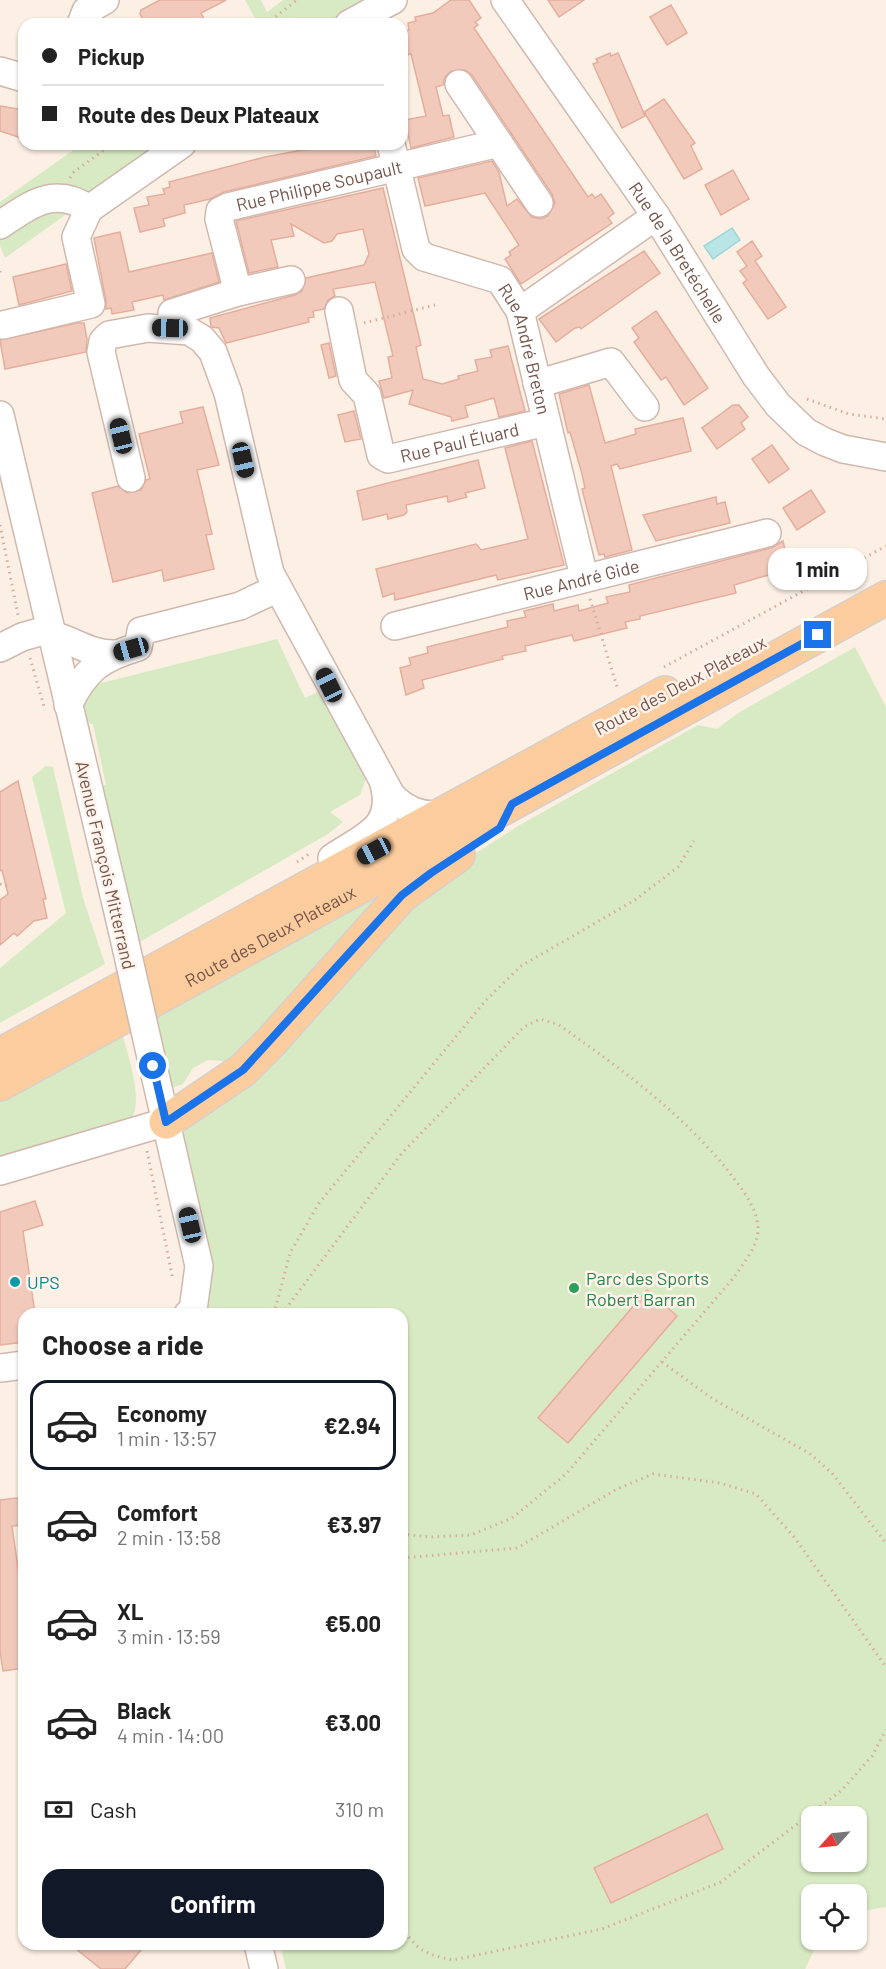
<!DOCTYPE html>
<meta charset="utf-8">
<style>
:root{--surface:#fff;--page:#f2f2f2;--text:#222;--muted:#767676;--line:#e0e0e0;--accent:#111827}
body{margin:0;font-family:Barlow,sans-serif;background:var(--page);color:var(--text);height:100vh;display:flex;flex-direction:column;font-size:22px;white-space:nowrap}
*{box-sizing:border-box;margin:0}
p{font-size:20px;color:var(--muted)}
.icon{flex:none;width:33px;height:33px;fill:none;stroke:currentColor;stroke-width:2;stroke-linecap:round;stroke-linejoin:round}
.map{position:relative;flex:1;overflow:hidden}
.drawer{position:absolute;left:18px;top:1308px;width:390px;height:642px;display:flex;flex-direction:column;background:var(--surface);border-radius:18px;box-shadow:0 2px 4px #0004}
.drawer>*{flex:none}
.top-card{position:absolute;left:18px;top:18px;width:390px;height:132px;border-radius:18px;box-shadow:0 2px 4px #0004;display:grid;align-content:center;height:132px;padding:0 24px;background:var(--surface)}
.needle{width:39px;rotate:243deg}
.fabs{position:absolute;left:801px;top:1806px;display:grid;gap:12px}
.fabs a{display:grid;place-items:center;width:66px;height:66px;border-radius:12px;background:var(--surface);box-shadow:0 2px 4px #0004;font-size:30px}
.end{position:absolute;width:27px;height:27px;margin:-14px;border:8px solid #1a73e8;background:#fff;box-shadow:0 0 0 3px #fff}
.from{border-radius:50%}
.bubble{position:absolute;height:42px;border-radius:18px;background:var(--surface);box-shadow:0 2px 4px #0004;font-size:20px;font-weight:700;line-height:42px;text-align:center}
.car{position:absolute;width:18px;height:36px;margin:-18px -9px;border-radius:8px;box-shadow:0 0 4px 2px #0007;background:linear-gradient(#222 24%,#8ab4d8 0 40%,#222 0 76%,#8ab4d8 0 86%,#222 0)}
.top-card b{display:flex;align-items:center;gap:21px;height:57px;font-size:22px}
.top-card b+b{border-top:2px solid var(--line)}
.top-card i{width:15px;height:15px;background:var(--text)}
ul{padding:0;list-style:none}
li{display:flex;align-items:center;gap:18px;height:90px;margin:0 12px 9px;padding:0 12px;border:3px solid transparent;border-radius:18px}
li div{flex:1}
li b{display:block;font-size:22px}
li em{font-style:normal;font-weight:700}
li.active{border-color:var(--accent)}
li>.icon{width:54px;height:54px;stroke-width:1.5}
h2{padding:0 24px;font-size:27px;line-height:72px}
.pay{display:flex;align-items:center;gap:15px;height:66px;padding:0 24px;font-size:22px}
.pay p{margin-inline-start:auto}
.cta{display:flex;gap:12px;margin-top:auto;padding:12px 24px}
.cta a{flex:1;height:69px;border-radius:18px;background:var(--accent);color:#fff;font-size:24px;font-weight:700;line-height:69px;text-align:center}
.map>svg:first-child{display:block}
</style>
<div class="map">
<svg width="886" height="1969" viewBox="0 0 886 1969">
<rect width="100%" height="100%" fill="#fcf0e4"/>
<g fill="#d8eac3" fill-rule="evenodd">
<path d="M245,0H261L267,12L283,0H374L339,24H251L256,20Z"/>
<path d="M82,144H161L89,191L75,208L5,258L0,246V202Z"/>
<path d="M277,639L305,698L322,690L367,776L360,795L330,812L343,822L328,834L138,943L98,787L106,785L93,724L83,723L84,699L89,686Z"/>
<path d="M855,647L886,707V1907L857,1912L856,1894H812V1940H819L805,1969H286L280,1944H402V1314H198L182,1149L184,1130L195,1114L442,875L518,826L698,725L717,729L738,713ZM812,1816H856V1862H812Z"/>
<path d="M46,766L53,767L83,898L105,964L0,1023V968L66,913L32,777Z"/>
<path d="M407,875L233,1068L222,1061L208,1060L193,1068L183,1084L169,1089L156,1010Z"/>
<path d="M121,1029C126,1049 146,1105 130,1119L0,1166V1094Z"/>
</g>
<path fill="#b9e5e6" stroke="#9fd6d8" stroke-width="1.5" d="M732,228L740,240L713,259L704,246Z"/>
<g fill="#f2cabc" stroke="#e5ae9c" stroke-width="1.5">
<path d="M160,0H226L201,13L207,24H145L140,14L141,10Z"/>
<path d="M451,0H469L481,18L475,22L478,25L474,28L588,197L592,194L595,198L601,194L614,213L608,218L612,223L521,284L505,259L511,255L509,252L519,245L485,193L425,206L418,178L492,161L499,172L507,206L517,199L532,217L541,219L548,216L555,203L552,194L511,133L472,75L465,70L451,71L445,77L443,85L436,87L443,116L449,115L454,137L411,148L405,120L426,116L411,54L402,56V32L409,30L408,23L416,21L415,17L433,13Z"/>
<path d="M548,0H584L559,17Z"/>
<path d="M671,5L687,33L667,45L650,17Z"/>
<path d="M610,53L611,56L618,53L645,116L622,128L593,64L598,62L596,59Z"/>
<path d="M664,99L695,143L691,146L702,169L684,179L644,112Z"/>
<path d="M0,106L24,110V139L0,131Z"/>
<path d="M335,144H373L376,156L224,192L210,199L184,205L185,213L163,219L165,226L140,232L134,208L149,205L147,197L165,194L163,189L170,187L169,182L265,157Z"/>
<path d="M733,170L749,199L721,215L705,185Z"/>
<path d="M383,188L421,345L416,347L423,379L442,384L459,379L458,376L478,371L475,360L492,357L490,350L508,346L525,411L499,417L494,398L465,406L468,417L452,421L451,417L409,404L413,390L384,398L379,381L392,378L388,357L393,356L375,282L333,289L335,296L328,300L324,309L313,311L314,317L308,318L309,322L226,343L219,328L211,327L210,318L295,295L302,291L306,278L364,265L369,254L363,229L337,234L332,241L324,243L291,224L294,236L271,240L278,267L249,273L236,221Z"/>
<path d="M120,232L129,272L212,253L219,282L164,300L163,295L132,302L134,310L112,314L111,308L106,309V301L94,238Z"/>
<path d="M752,241L762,256L755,261L786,307L768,319L743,283L747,280L740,271L747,266L737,252Z"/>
<path d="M644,251L660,273L581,329L580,327L575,328L556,342L539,319Z"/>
<path d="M66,264L72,291L19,305L13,277Z"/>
<path d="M656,311L708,388L684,405L666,377L661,380L634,342L639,338L632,328Z"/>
<path d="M77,323H84L87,339L86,352L5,369L0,340Z"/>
<path d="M329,343L336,376L329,378L321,345Z"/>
<path d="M589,385L605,443L636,434L635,429L683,418L691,451L620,469L617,464L611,466L632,550L605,557L604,554L599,555L582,489L585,488L582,474L570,432L568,433L559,394Z"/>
<path d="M733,405H739L748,417L741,423L745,429L717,449L702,428Z"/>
<path d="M203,407L219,465L197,470L212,534L206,535L214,569L164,581L162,570L113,582L92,493L118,486L127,493L141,490L146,480L150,479L139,434L183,423L180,412Z"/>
<path d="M354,411L361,439L345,442L338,415Z"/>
<path d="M532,441L564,565L498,580L496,575L395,600L394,593L383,597L376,569L476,544L481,550L528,539L505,448Z"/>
<path d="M772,445L789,469L769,483L752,459Z"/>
<path d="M478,460L485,488L465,493L467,497L448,502L447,496L406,505L407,512L404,515L388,519L387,514L363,520L357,491Z"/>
<path d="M811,490L825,512L797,530L783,508Z"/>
<path d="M716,497L717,504L725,502L730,523L656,541L643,515Z"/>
<path d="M783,541L789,569L734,585L736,593L640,616V619L625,622L627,628L574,641L572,635L525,646L526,651L502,656L503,659L422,680L424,688L406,695L400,668L411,665L409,658L428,653L427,647L508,627L507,621L526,617L524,611L553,604L554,611L578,605L579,611L608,603L606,597L630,592L629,585L771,548Z"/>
<path d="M18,781L46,899H43L47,918L34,921L17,936L14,933L0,945V900L8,894L2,870L0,871V792Z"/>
<path d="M35,1201L43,1225L23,1231L35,1314H24V1327L21,1328L24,1342L0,1345V1212Z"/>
<path d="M647,1290L677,1316L568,1443L538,1418Z"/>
<path d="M24,1497V1525L12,1526L24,1610V1668L3,1671L0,1651V1500Z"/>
<path d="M707,1814L723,1849L611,1903L594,1868Z"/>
<path d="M70,1944H146L125,1969H101Z"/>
</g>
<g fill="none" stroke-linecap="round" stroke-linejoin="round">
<defs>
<g id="minor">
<path id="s1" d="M505,0L656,216L756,376L778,405L806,432L825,442L843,449L886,457"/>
<path d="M81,24L86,11L105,0"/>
<path d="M349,24L393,0"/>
<path d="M0,71L24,78"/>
<path d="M459,84L539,203"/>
<path id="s2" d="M391,144L416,249L424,257L500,280L520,311L584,577"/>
<path d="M0,225C30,205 54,185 89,209"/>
<path id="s3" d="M238,292L219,219L220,211L228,207L499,143"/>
<path id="s4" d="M339,311L353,380L367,395L381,455L388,459L546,422"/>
<path d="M520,311L656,216"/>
<path d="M172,313L238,292L291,280"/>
<path d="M3,325L91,304L76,237L89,209L182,144"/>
<path d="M537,384L611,362L645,407"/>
<path d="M0,415L122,929"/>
<path d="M131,478L101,352L103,341L109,335L148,328L189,331L202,339L213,352L228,393L270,573L391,795C405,810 421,817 442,814"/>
<path id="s5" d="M395,626L767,533"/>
<path d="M51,635C74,640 90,655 115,654"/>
<path d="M0,648L22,637L50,629"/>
<path d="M68,705C85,670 100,658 138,647L141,631L240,606L278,588"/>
<path d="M332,858C362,837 396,829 384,784"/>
<path d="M153,1066L199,1266L193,1310L188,1314"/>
<path d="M0,1171L166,1122"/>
<path d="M0,1368L24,1365"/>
<path d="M258,1944L264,1969"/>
</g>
<g id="major">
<path d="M0,1055L665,693"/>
<path id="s6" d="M0,1084L886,598"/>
<path d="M166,1122L243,1070L270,1043L402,895L458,855"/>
</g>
</defs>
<use href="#minor" stroke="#d0b8ae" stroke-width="30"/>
<use href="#major" stroke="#d8cfcc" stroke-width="36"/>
<g stroke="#d7ad9f" stroke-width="3" stroke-dasharray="1.5 4.5" stroke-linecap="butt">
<path d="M266,24L297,0"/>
<path d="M70,178L74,172L112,144"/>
<path d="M0,271V274"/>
<path d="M364,323L435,305"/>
<path d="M807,399L849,414L886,419"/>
<path d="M0,525L18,615"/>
<path d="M590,599L618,690"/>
<path d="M30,658L45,710"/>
<path d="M664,667L886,546"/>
<path d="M297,862L309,854"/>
<path d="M0,884L8,886"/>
<path d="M147,1151L173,1280"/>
<path d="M274,1314L290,1253L319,1203L486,1000L521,966L635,900L678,867L694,841"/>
<path d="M282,1314L402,1153L524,1027L540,1019L559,1025C620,1068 678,1110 725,1167C738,1184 756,1204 758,1227C759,1245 744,1262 735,1276L566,1474L512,1518L471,1535L430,1537L402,1534"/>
<path d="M662,1362L713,1399L809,1453L832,1473L886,1543"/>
<path d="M402,1558L517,1548L617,1489L653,1474L720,1483L756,1494L795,1538L886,1667"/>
<path d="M402,1927C416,1950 427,1955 453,1960L602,1929L721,1882L842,1790L872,1756L886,1730"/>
</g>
<use href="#minor" stroke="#fff" stroke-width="27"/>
<use href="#major" stroke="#fbcc9d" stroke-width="33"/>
<defs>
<path id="minor-bridge" d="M122,929L153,1066"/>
</defs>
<use href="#minor-bridge" stroke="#d0b8ae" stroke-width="30" stroke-linecap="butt"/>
<use href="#minor-bridge" stroke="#fff" stroke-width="27"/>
</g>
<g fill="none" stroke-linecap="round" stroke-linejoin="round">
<path stroke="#1a73e8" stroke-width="8" d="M153,1066L166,1122L243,1070L402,895L431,873L500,828L512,804L818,635"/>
</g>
<circle fill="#0f9aa8" stroke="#fff4eb" stroke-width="2" cx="15" cy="1282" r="6"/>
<circle fill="#2e9e5b" stroke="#fff4eb" stroke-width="2" cx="574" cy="1288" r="6"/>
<g text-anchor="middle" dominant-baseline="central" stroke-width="5" stroke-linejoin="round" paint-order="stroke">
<g font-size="18" fill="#75544a" stroke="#fff4eb">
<text stroke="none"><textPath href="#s3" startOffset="186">Rue Philippe Soupault</textPath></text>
<text stroke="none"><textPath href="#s1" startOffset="306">Rue de la Bretéchelle</textPath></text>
<text stroke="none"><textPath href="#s2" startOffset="273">Rue André Breton</textPath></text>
<text stroke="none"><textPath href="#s4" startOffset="234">Rue Paul Éluard</textPath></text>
<text stroke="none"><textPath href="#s5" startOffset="192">Rue André Gide</textPath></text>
<text transform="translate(680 685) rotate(-28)">Route des Deux Plateaux</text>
<text transform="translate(106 865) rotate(77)">Avenue François Mitterrand</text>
<text stroke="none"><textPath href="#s6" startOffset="308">Route des Deux Plateaux</textPath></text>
</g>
<g font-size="18" fill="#27864d" stroke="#fff4eb" text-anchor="start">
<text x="586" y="1278">Parc des Sports<tspan x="586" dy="21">Robert Barran</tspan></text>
</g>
<g font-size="18" fill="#0d838f" stroke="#fff4eb" text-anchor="start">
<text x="27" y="1282">UPS</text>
</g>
</g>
</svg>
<div class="fabs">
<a><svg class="needle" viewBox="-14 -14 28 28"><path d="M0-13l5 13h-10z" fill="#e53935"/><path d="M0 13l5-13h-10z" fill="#767676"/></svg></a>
<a><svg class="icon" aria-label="locate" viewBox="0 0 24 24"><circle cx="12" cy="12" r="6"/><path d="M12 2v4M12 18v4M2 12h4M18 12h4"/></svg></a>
</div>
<i class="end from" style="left:153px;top:1066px"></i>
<i class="end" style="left:818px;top:635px"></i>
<div class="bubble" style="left:768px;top:548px;width:99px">1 min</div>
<i class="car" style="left:170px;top:328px;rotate:271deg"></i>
<i class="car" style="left:121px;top:436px;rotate:346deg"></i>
<i class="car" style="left:243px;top:460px;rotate:167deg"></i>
<i class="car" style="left:131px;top:649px;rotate:254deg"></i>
<i class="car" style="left:329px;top:685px;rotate:334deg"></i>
<i class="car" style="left:374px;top:851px;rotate:242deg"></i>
<i class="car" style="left:190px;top:1225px;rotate:347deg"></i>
<div class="top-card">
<b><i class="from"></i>Pickup</b>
<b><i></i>Route des Deux Plateaux</b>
</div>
<section class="drawer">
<h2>Choose a ride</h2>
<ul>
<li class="active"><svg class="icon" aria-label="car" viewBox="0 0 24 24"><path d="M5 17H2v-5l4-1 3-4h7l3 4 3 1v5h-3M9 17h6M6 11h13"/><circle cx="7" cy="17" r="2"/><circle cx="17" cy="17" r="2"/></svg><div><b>Economy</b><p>1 min · 13:57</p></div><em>€2.94</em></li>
<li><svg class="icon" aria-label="car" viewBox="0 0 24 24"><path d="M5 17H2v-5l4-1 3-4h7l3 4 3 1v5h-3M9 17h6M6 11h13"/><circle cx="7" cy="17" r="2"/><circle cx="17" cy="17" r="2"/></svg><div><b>Comfort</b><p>2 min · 13:58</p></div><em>€3.97</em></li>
<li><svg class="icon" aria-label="car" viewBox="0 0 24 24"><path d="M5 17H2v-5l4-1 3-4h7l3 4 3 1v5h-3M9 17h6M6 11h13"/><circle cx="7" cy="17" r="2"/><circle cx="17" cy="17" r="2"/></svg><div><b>XL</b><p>3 min · 13:59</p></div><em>€5.00</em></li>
<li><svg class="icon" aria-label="car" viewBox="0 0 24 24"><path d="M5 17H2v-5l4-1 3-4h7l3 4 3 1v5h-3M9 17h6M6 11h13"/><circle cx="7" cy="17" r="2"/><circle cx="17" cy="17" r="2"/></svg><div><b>Black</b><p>4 min · 14:00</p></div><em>€3.00</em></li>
</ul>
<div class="pay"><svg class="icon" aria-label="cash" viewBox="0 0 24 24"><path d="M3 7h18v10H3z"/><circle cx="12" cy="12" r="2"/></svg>Cash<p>310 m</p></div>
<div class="cta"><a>Confirm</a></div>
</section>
</div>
